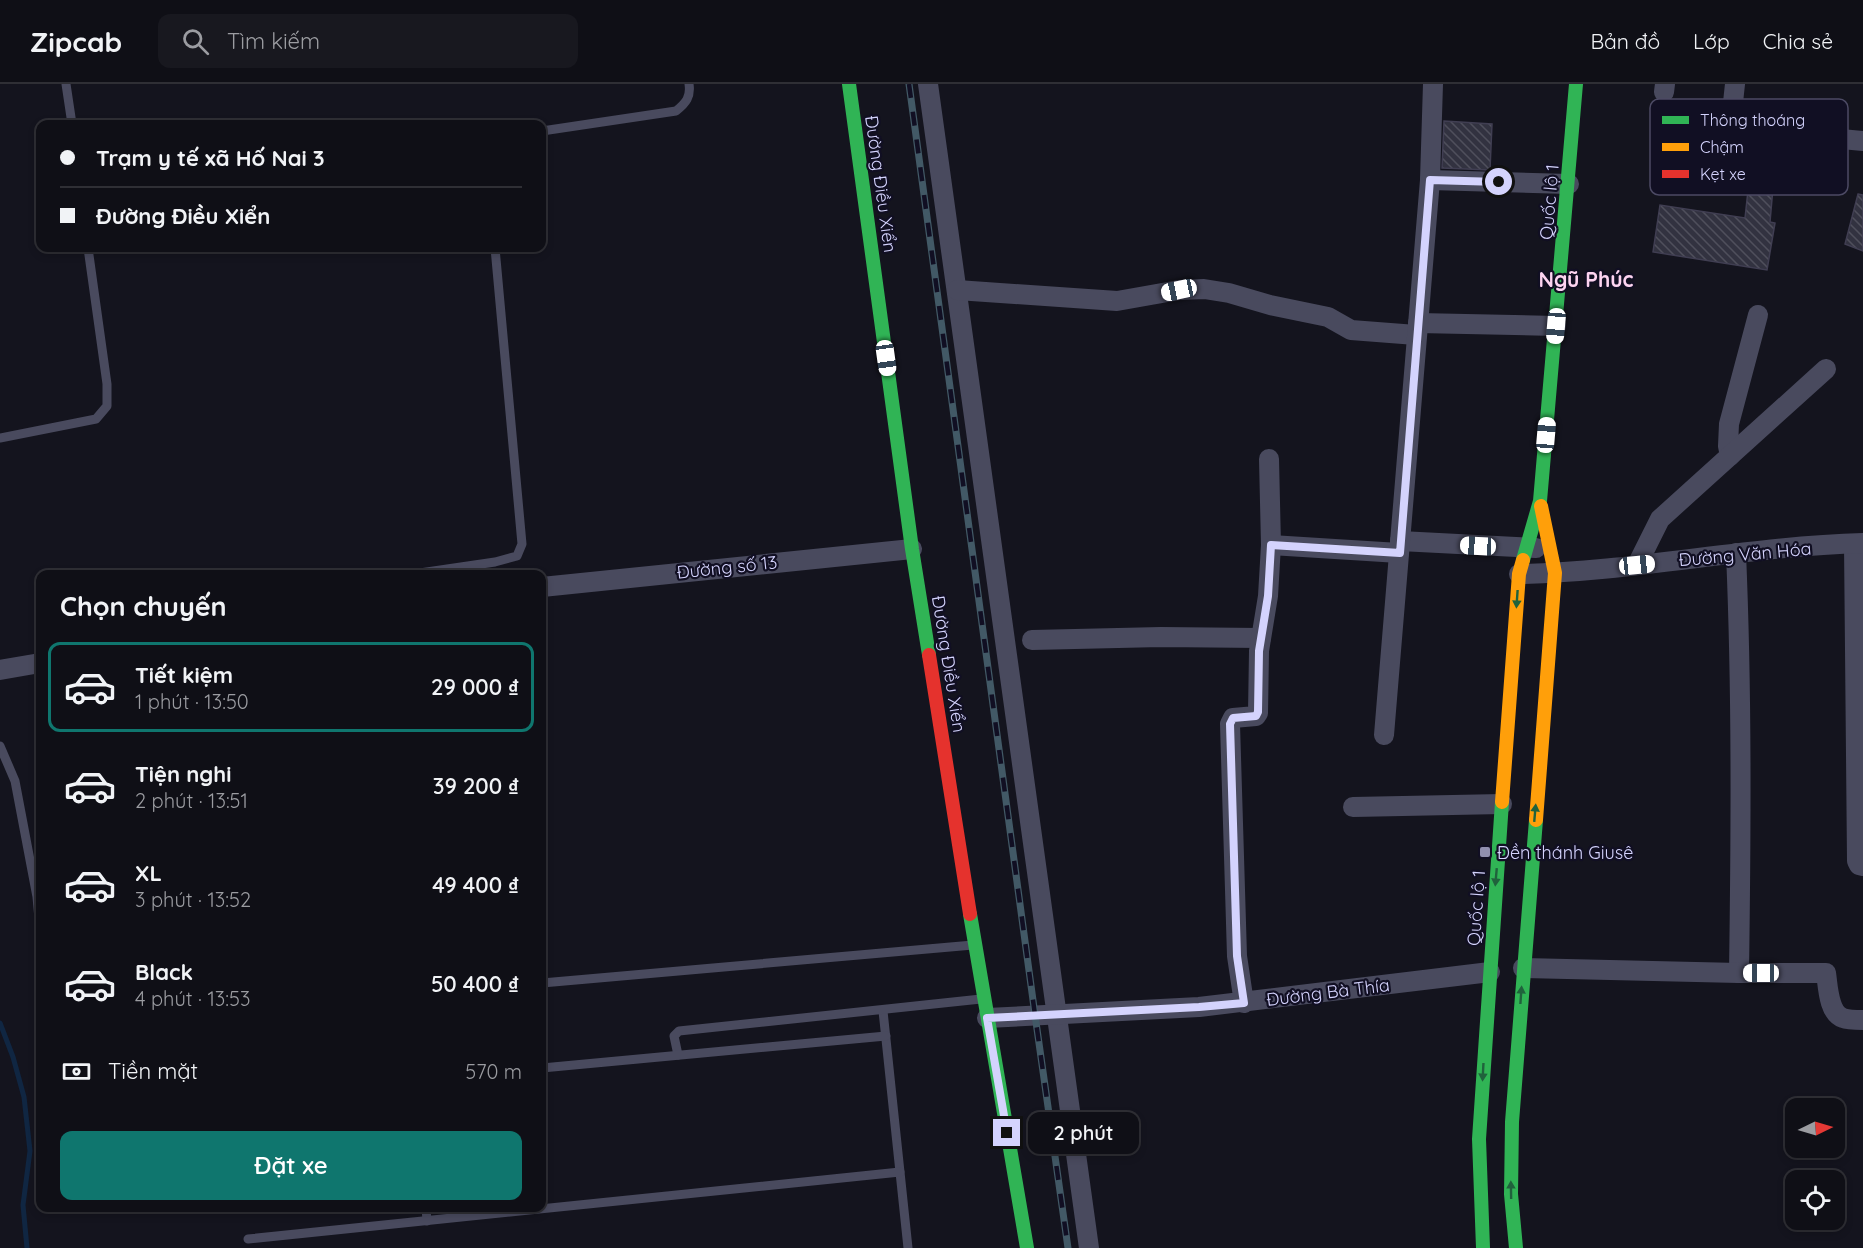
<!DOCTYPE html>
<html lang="vi">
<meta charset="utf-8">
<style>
:root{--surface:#0f0f16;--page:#18181f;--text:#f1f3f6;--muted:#9b9ca1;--line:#2f2f35;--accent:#0f766e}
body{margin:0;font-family:Quicksand,sans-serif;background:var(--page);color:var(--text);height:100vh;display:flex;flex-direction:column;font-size:22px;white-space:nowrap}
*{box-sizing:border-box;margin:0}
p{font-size:20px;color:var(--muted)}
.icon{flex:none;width:33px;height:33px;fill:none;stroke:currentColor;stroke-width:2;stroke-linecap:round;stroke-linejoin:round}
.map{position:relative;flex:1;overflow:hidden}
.sheet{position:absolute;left:36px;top:486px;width:510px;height:642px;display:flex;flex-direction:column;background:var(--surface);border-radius:12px;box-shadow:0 3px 9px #0003,0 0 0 2px var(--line)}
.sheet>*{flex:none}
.guide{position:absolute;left:36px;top:36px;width:510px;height:132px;border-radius:12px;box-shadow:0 3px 9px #0003,0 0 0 2px var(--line);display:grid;align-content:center;height:132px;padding:0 24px;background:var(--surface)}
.needle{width:39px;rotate:85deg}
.buttons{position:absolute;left:1785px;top:1014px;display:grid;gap:12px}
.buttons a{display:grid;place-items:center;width:60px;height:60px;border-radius:12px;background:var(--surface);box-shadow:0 3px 9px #0003,0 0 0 2px var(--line);font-size:30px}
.end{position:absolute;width:27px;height:27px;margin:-14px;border:8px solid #d4d3fd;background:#111;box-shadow:0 0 0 3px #111}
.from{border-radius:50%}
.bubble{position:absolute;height:42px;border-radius:12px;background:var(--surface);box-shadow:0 3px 9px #0003,0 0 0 2px var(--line);font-size:20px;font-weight:600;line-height:42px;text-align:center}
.car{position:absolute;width:18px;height:36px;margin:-18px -9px;border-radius:8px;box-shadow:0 0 4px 2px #0007;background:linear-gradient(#fff 24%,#345 0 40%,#fff 0 76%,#345 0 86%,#fff 0)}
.guide b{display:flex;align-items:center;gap:21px;height:57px;font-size:22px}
.guide b+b{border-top:2px solid var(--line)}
.guide i{width:15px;height:15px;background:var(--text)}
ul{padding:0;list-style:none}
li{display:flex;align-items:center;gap:18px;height:90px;margin:0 12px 9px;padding:0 12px;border:3px solid transparent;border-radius:12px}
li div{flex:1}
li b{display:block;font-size:22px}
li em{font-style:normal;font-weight:600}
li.on{border-color:var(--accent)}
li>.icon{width:54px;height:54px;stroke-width:1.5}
h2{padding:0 24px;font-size:27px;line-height:72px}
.pay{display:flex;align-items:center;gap:15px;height:66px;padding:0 24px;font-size:22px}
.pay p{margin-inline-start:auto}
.primary-button{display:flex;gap:12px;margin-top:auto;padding:12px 24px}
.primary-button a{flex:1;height:69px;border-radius:12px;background:var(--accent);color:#fff;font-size:24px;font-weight:600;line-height:69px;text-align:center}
header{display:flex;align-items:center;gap:36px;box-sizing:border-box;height:84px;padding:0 30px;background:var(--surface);border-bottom:2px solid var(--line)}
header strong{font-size:28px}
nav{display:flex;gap:33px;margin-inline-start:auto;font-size:21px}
.search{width:420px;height:54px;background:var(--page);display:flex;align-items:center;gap:15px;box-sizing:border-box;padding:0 21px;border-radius:12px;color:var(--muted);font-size:22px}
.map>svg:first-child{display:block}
</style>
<header>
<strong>Zipcab</strong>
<div class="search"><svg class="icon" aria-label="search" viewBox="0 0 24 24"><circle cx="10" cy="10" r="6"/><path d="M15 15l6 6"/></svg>Tìm kiếm</div>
<nav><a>Bản đồ</a><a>Lớp</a><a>Chia sẻ</a></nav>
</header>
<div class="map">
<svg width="1863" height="1164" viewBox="0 0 1863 1164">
<defs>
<pattern id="building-back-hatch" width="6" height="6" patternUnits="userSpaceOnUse" patternTransform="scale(1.5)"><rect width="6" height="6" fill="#323240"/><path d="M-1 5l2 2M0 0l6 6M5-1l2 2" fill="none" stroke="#4f4f5c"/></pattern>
</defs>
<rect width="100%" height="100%" fill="#14141e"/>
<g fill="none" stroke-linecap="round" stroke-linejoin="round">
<path stroke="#102642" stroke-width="5" d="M0,939L13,973L24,1013L30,1067L23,1121L27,1164"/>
</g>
<g fill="url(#building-back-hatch)" stroke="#403e52" stroke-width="1.5">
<path d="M1444,37L1492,40L1490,86L1442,84Z"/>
<path d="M1723,50L1731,51L1746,58L1808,64L1806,85L1775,81L1770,138L1775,139L1767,186L1653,168L1660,121L1745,134L1751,79L1721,76Z"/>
<path d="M1858,110L1863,111V167L1845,160Z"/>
</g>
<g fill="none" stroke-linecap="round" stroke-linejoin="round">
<g stroke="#494a5e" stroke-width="9">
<path d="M66,0L72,40"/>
<path d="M542,47L676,27C686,19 691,13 689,0"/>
<path d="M0,354L96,335L107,322V300L88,164"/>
<path d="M413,490L495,478L517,472L522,460L495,164"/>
<path d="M0,662L15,697L37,813L40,846"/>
<path d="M542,899L973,861"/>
<path d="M883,927L908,1164"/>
<path d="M678,971L674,952L679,947L981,915"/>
<path d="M542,984L886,952"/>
<path d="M426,1124L427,1137"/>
<path d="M248,1155L900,1088"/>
</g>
<g stroke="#494a5e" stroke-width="20">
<path d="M928,0L1089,1164"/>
<path d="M1735,0L1731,37L1747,46L1863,57"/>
<path d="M1664,8L1665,0"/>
<path d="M1430,96L1569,100"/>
<path d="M957,206L1117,217L1179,206L1204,205L1229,209L1270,221L1328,233L1351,246L1416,251"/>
<path d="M1418,239L1556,242"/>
<path d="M1730,372L1728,362L1729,340L1758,231"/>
<path d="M1400,457L1536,464"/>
<path d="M1854,460L1857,777L1859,781L1863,782"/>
<path d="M1271,461L1399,469"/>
<path d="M1736,469C1742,609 1741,749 1739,889"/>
<path d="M1637,481L1660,435L1826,285"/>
<path d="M1519,490C1634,488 1748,462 1863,459"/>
<path d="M542,503L912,465"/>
<path d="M1032,556L1161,553L1261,554"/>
<path d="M0,586L40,579"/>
<path d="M1384,651L1430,96L1433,0"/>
<path d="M1353,723L1502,720"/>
<path d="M1523,884L1739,889H1826C1828,901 1828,929 1843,934C1848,936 1857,936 1863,936"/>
<path d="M1244,919L1237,872L1230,640L1233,634L1256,632L1258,629L1259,567L1268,512L1271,461L1269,375"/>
<path d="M987,934L1199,923L1490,888"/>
</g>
<g stroke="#30b455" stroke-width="14">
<path d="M849,0L912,465L929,571"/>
<path d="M1523,476L1540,417L1576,0"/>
<path d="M970,830L1027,1164"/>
<path d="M1483,1164L1479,1055L1502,718"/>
<path d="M1516,1164L1511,1110L1512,1038L1536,736"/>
</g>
<g stroke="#ff9f0a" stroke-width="14">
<path d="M1502,718L1519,490L1523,476"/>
<path d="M1536,736L1555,489L1541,422"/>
</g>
<path stroke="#e5322d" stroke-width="14" d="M929,571L970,830"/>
<defs>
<path id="rail" d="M909,0L1035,931L1068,1164"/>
</defs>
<use href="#rail" stroke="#425966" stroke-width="7"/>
<use href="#rail" stroke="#110f23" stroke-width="4.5" stroke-dasharray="14" stroke-linecap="butt"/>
</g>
<defs><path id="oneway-solid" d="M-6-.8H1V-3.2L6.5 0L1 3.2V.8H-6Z" transform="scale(1.5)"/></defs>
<g fill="#20623c">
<use href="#oneway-solid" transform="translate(1517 515) rotate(94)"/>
<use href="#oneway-solid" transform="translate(1535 729) rotate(-85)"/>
<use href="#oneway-solid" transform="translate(1496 793) rotate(95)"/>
<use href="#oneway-solid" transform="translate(1521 911) rotate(-86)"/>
<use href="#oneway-solid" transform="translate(1483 988) rotate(93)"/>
<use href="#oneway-solid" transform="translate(1511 1106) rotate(-91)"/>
</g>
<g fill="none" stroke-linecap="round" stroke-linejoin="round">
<path stroke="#d4d3fd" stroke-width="8" d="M1007,1049L987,934L1199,923L1244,919L1237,872L1230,640L1233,634L1256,632L1258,628L1259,567L1268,512L1271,461L1400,469L1430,96L1499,98"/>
</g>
<rect fill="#9190af" stroke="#110f23" stroke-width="2" x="1479" y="762" width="12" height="12" rx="3"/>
<g text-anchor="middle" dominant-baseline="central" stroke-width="4.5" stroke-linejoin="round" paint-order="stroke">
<g font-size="18" fill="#d4d3fd" stroke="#110f23">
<text transform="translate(881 100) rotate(82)">Đường Điều Xiển</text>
<text transform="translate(1549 118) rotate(-85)">Quốc lộ 1</text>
<text transform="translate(1745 470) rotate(-5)">Đường Văn Hóa</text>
<text transform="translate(727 483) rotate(-6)">Đường số 13</text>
<text transform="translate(949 580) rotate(81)">Đường Điều Xiển</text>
<text transform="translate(1476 824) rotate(-86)">Quốc lộ 1</text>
<text transform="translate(1328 908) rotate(-7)">Đường Bà Thía</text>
</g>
<g font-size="18" fill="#d4d3fd" stroke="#110f23" text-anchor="start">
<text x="1497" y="768">Đền thánh Giusê</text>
</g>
<g font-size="21" font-weight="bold" fill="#fdd4f1" stroke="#110f23">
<text x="1586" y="195">Ngũ Phúc</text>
</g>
</g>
<rect x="1650" y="15" width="198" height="96" rx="9" fill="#110f23" stroke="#4c4a64" stroke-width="1.5"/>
<rect x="1662" y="32" width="27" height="8" fill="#30b455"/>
<rect x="1662" y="59" width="27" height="8" fill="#ff9f0a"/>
<rect x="1662" y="86" width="27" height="8" fill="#e5322d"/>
<g font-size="16" fill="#d4d3fd">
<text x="1700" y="42">Thông thoáng</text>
<text x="1700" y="69">Chậm</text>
<text x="1700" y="96">Kẹt xe</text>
</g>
</svg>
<div class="buttons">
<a><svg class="needle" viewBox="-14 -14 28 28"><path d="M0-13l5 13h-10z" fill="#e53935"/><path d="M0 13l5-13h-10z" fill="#9b9ca1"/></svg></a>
<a><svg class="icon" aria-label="locate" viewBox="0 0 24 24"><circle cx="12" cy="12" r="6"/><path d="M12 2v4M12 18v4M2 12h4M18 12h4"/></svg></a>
</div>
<i class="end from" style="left:1499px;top:98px"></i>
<i class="end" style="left:1007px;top:1049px"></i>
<div class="bubble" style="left:1028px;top:1028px;width:111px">2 phút</div>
<i class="car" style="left:1179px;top:206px;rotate:258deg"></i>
<i class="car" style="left:1556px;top:242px;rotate:185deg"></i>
<i class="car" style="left:886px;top:274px;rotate:172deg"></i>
<i class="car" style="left:1546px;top:351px;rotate:5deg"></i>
<i class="car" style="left:1478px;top:462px;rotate:273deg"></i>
<i class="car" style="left:1637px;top:481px;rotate:84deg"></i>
<i class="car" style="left:1761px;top:889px;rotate:270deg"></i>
<div class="guide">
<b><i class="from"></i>Trạm y tế xã Hố Nai 3</b>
<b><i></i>Đường Điều Xiển</b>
</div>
<section class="sheet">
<h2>Chọn chuyến</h2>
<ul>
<li class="on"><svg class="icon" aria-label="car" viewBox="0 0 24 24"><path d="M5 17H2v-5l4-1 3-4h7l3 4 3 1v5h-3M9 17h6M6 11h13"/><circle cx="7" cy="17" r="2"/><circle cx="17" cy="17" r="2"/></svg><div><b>Tiết kiệm</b><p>1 phút · 13:50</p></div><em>29 000 ₫</em></li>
<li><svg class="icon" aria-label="car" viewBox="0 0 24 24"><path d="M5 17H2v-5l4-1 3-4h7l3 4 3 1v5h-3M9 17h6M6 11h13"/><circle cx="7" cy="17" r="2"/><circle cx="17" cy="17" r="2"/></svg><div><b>Tiện nghi</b><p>2 phút · 13:51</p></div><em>39 200 ₫</em></li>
<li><svg class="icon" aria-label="car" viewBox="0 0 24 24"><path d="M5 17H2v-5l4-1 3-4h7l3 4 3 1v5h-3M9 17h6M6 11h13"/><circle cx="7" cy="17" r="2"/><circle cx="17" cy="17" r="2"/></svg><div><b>XL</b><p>3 phút · 13:52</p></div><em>49 400 ₫</em></li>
<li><svg class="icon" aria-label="car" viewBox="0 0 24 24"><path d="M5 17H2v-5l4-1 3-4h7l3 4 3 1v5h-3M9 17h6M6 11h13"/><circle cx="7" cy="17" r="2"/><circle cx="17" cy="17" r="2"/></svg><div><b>Black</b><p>4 phút · 13:53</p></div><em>50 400 ₫</em></li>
</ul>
<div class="pay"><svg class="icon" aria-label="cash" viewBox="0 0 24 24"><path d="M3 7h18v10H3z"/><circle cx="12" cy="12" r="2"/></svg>Tiền mặt<p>570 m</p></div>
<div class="primary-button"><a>Đặt xe</a></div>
</section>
</div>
